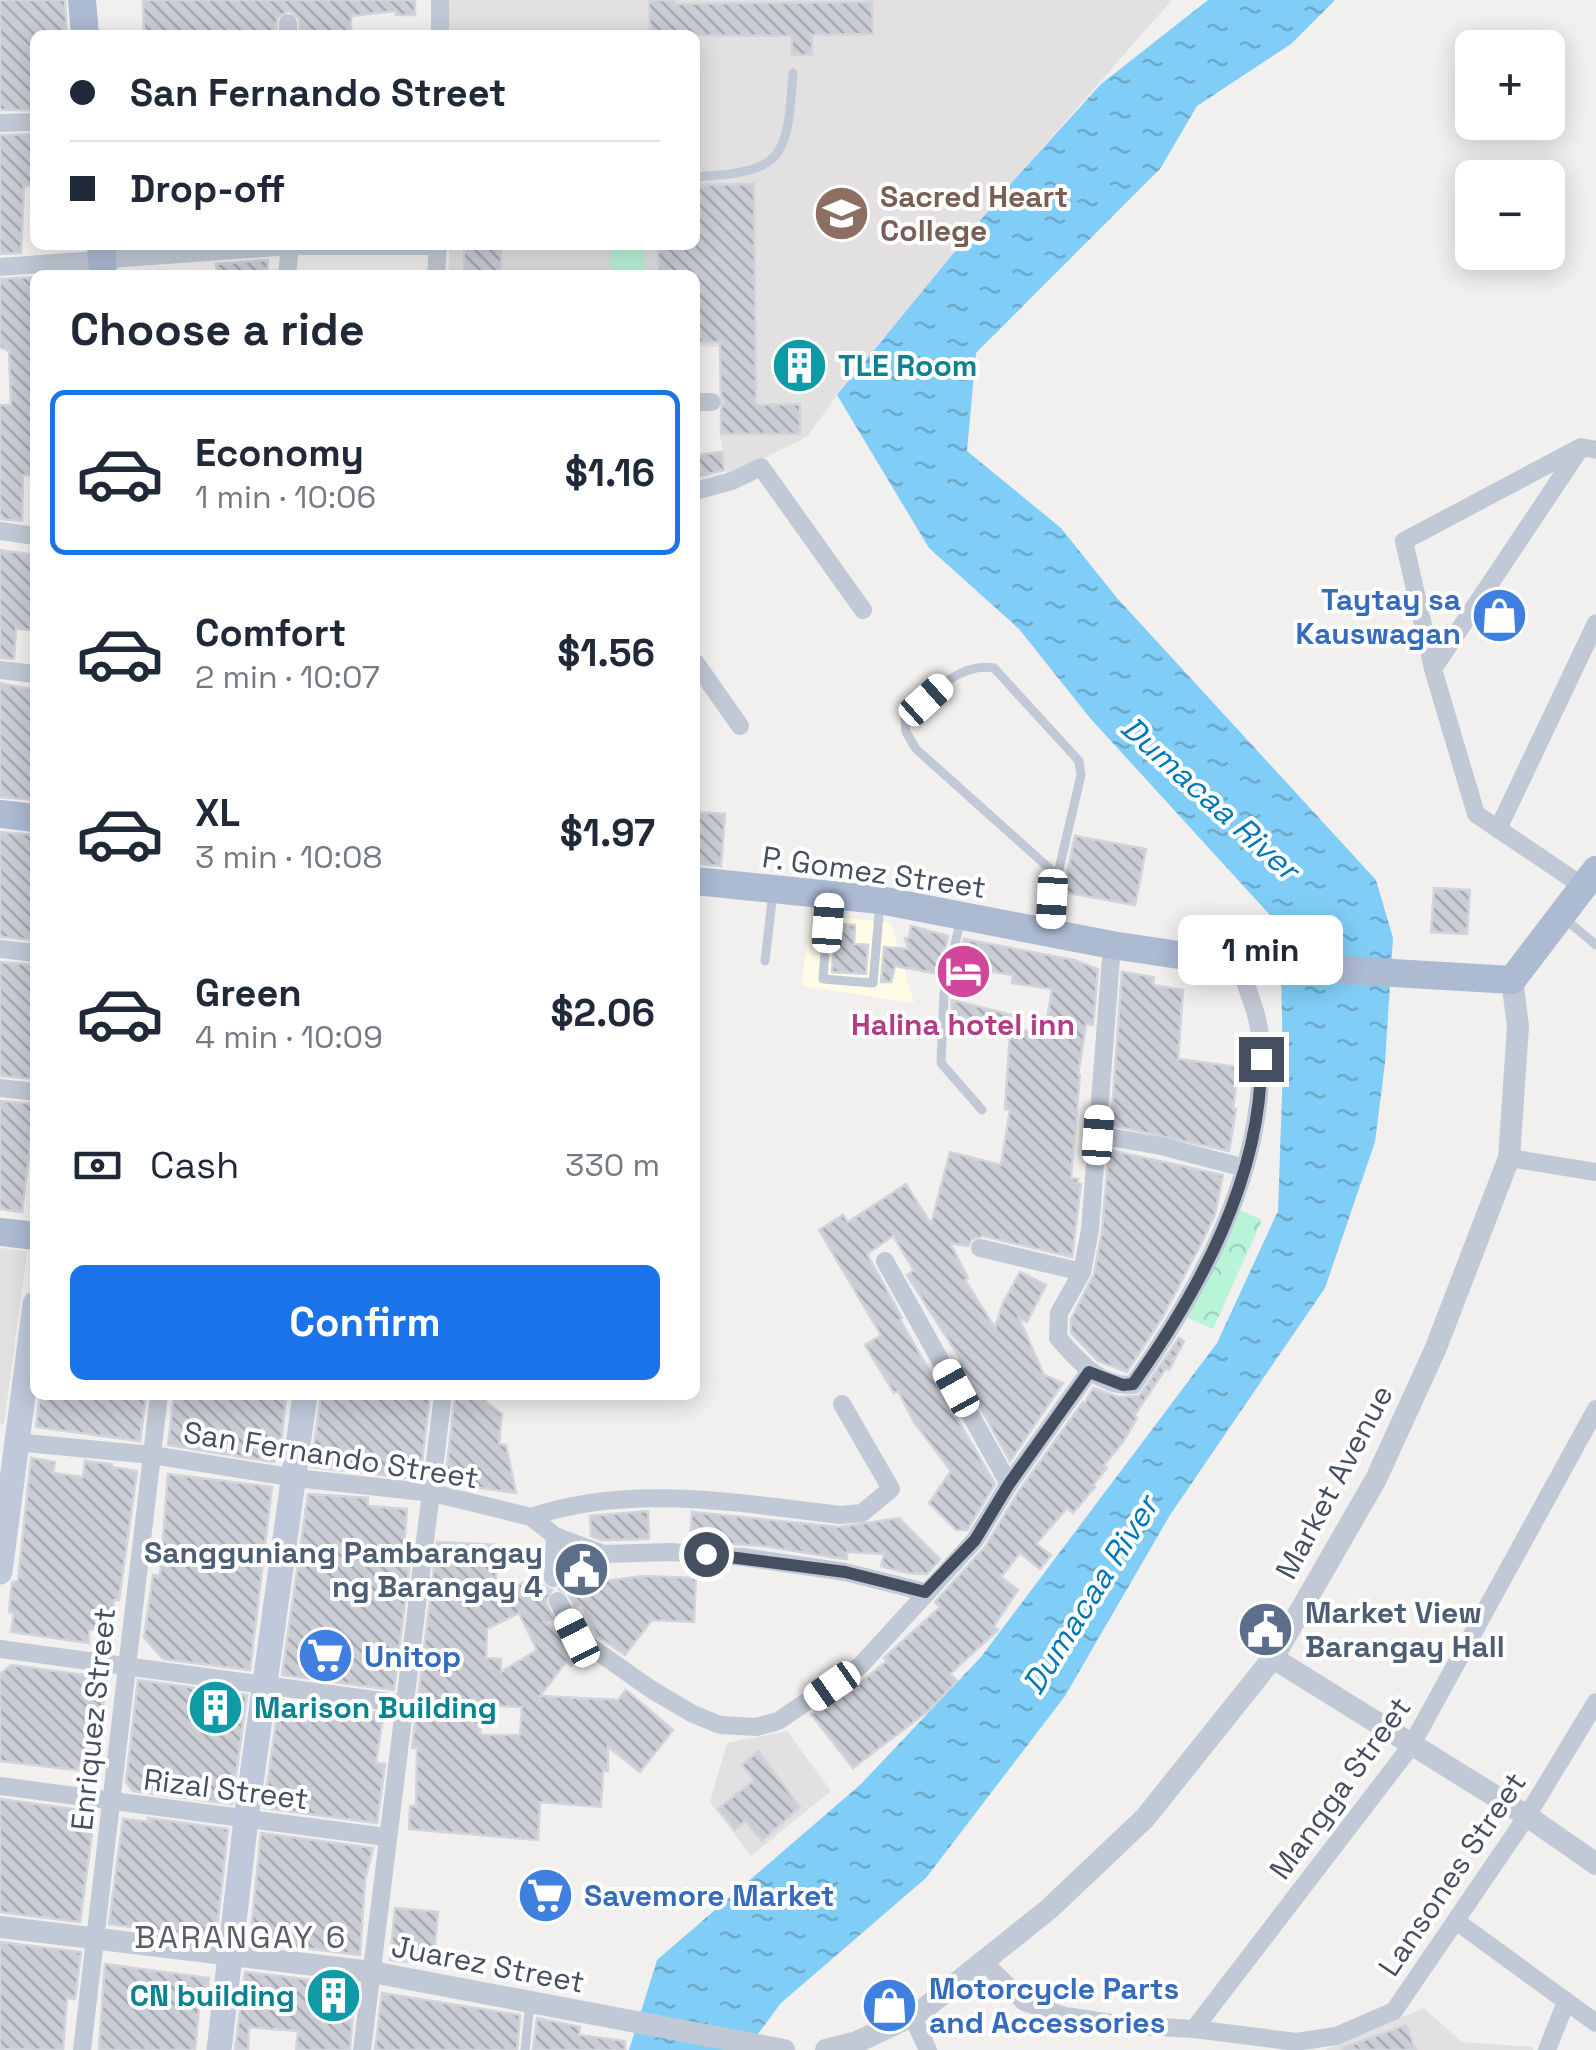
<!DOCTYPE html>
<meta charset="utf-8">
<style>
:root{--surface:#fff;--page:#f2f2f3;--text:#1f2937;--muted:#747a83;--line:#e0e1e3;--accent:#1a73e8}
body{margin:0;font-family:"Space Grotesk",sans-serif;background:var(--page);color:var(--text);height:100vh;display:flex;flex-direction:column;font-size:38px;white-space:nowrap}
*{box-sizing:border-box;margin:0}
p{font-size:32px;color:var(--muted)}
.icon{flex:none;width:55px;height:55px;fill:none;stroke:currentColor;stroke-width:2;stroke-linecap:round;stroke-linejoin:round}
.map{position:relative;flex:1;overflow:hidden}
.side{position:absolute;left:30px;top:270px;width:670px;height:1130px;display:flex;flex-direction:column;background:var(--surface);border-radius:15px;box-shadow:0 5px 25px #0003}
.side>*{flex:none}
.guide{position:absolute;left:30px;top:30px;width:670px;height:220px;border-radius:15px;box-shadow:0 5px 25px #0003;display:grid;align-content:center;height:220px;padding:0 40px;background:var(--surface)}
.fabs{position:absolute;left:1455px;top:30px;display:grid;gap:20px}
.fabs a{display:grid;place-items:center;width:110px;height:110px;border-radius:15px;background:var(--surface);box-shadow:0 5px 25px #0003;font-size:50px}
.end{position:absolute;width:45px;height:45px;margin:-22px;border:12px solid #454f5f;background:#fff;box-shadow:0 0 0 5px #fff}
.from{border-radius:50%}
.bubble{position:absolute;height:70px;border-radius:15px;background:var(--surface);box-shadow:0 5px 25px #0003;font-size:32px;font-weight:700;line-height:70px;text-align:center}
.car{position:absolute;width:30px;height:60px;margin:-30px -15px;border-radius:12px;box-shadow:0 0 8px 2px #0007;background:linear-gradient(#fff 24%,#345 0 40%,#fff 0 76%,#345 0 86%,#fff 0)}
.guide b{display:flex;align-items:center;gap:35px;height:95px;font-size:38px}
.guide b+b{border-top:2px solid var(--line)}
.guide i{width:25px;height:25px;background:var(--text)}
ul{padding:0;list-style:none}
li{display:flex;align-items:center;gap:30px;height:165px;margin:0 20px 15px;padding:0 20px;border:5px solid transparent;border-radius:15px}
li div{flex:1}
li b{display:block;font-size:38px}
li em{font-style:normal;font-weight:700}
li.selected{border-color:var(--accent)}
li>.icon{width:90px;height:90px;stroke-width:1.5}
h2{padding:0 40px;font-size:45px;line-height:120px}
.pay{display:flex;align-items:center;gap:25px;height:110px;padding:0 40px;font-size:38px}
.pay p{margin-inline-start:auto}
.cta{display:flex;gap:20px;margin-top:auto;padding:20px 40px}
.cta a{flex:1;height:115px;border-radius:15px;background:var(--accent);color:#fff;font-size:40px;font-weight:700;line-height:115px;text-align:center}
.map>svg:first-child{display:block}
</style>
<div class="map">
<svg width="1596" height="2050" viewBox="0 0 1596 2050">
<defs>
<pattern id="park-crowns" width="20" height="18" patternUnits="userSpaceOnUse" patternTransform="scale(2.5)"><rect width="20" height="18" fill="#b8f5d8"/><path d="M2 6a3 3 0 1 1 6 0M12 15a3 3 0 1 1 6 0" fill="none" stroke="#a0d4bc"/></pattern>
<pattern id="water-ripples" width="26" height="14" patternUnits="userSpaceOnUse" patternTransform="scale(2.5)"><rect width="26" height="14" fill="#80cef7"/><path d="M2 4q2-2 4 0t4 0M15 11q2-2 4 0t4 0" fill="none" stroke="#6baacb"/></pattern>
<pattern id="building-back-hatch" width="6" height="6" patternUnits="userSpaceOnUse" patternTransform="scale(2.5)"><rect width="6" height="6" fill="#cbcdd6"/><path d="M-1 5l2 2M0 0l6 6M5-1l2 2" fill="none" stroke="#a7a9b1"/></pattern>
</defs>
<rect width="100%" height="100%" fill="#f2efef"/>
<path fill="#fefbe7" d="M809,914L891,923L914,1003L802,986Z"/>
<g fill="#e3e0e1">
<path d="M439,0H1172L1013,181L837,395L807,437L727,476L720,435L719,347L695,346V275H448L450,245H695V35H441Z"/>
<path d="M0,1248L27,1251L4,1424H0Z"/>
<path d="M787,1731L831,1791L751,1856L710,1802L727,1743Z"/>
<path d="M1424,2008L1462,2042L1533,2047V2050H1325Z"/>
</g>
<path fill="url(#park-crowns)" d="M1237,1209L1262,1220L1213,1329L1188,1318Z"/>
<path fill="#b8f5d8" d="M610,245H644L645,275H611Z"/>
<path fill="url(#water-ripples)" d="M1208,0H1335L1291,44L1197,106L1160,169L976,353L967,451L1061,528L1117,598L1376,880L1393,938L1385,1063L1375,1142L1325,1288L1170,1515L1065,1696L926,1878L781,2003L746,2050H629L657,1960L861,1784L981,1657L1217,1343L1278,1211L1283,1065L1280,926L1090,718L1019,629L929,548L837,395L1013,181L1101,84Z"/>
<g fill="url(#building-back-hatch)" stroke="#d2d4dc" stroke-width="2.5" fill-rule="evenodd">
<path d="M0,0H65L67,35H35V110H0Z"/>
<path d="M143,0H415V15H396V11L351,16V35H300L299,18L289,11L277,18L276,35H160L159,31L144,33Z"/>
<path d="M649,0H675V4L872,2L873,34L812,35V55H792V36L650,35Z"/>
<path d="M35,134L33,186H24L21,253L0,254V135Z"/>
<path d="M754,184L756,405L800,404V434H721V410L724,401L721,394L720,342H695V275H659L658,245H695V185Z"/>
<rect x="464" y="245" width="37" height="30"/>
<path d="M268,260L267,275H217L216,264Z"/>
<path d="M35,277V476L23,475L22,521L0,519V405H11L9,351L0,347V279Z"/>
<path d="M722,452L724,470L695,478V455Z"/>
<path d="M0,550L35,555V630L16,629L14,659L0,658Z"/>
<path d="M0,683L35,690V800L0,797Z"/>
<path d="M695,812L725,814L721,866L695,864Z"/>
<path d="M0,832L35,835V940L0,937Z"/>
<path d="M1075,836L1146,849L1135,905L1063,892Z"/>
<path d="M1434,888L1470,890L1467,934L1431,932Z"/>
<path d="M835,924L855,925L854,944L868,945L866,974L832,972Z"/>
<path d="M911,926L948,936L940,974L895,966L891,982H881L884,947L908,949L905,938H909Z"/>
<path d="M964,939L1074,960L1098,969L1093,1025L1086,1024L1078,1075H1080L1071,1178L1078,1179L1077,1183L1081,1184L1072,1257L983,1236L972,1239L968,1246L950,1243L968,1278L965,1280L995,1328L1003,1303L1020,1272L1046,1285L1027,1322L1019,1318L1044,1375L1063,1383L1010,1461L956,1363L961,1360L907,1275L914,1270L893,1236L867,1254L902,1318L900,1320L995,1484L967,1530H956L929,1503L951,1471L914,1422L898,1391L894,1393L865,1345L881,1335L819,1230L843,1215L848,1222L906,1184L931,1224L950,1152L1001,1165L1010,1110L1005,1109L1010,1033L951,1020L952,1000L1020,1017L1017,1030L1045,1032L1052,989L1012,983L1013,975L986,971L985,981L956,976Z"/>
<path d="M0,962L35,965V1079L0,1076Z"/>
<path d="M1122,972L1154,977L1153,985L1183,990L1178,1059L1238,1067L1233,1109H1236L1229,1151L1111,1125Z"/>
<path d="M0,1101L35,1104L22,1212L0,1209Z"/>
<path d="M1109,1150L1223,1175L1215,1214L1204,1238L1163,1316L1127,1372L1098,1361L1071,1333V1319L1094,1274L1102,1231Z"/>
<path d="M1179,1338L1184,1341L1169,1370L1166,1368L1134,1416L1137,1418L1123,1442L1104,1465L1107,1468L1093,1485L1095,1487L1073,1513L1067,1508L1036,1544L1051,1555L1040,1569L1020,1553L1001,1577L1018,1590L994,1626L998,1630L950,1674L957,1681L928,1711L853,1768L811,1714L847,1690L849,1692L887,1661L884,1658L940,1607L935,1602L985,1547L1019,1491L1083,1402L1085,1403L1093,1388L1118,1397L1139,1396Z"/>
<path d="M40,1395H146L140,1441L36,1427Z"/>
<path d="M174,1395H286L280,1454L274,1462L168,1445Z"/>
<path d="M321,1395H430L420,1479L311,1467Z"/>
<path d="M455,1395H486V1402L502,1414L499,1444L506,1445L516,1493L445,1483Z"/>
<path d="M31,1458L55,1462L53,1473L83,1477L85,1461L112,1464V1467L137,1471L119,1600H114L111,1632L89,1629V1643L11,1632L14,1613L9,1612L12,1582L18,1581Z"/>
<path d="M168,1474L272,1487L250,1670L163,1659L144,1637L153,1575L160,1576Z"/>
<path d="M308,1494L368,1498V1506L407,1509L403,1559L409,1560V1571L394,1690L282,1675Z"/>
<path d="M648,1511L649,1539L601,1540L591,1536L590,1516Z"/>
<path d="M692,1512L839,1527L899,1518L940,1559L927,1574L908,1573L881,1566L884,1554L847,1552V1559L838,1558L764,1546L690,1541Z"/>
<path d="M437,1542L498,1545L495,1595L541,1575L542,1585L552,1590L546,1602L553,1618L544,1622L581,1655L571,1666L566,1662L540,1696L618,1700L626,1690L673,1730L640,1772L608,1747V1771H603L601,1807L540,1802L538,1840L409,1829L410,1806H416L417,1748H412ZM519,1613L537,1650L501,1672V1659L486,1658L487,1629ZM481,1705L522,1707L520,1735H480Z"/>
<path d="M584,1562L588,1583L644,1576L696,1578L694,1622L652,1620L625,1655L597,1636L582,1605L575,1606L568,1594L559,1589L565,1580L566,1565Z"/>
<path d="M11,1665L107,1678L93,1772L0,1761V1674Z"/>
<path d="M138,1680L247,1695L232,1804L133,1791L126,1782Z"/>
<path d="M279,1700L379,1713L383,1717L376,1763L385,1764L377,1823L264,1808Z"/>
<path d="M758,1751L800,1807L762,1841L745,1821L735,1830L718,1809L754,1780L742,1765Z"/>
<path d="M0,1799L95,1812L80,1922L0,1912Z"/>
<path d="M148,1818L228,1829L216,1938L109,1924L123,1819L150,1822Z"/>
<path d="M261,1833L373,1848L365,1880L360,1955L250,1941Z"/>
<path d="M395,1908L438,1912L433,1964L390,1960Z"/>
<path d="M0,1942L81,1952L75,1999L67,1998L63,2050L0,2049Z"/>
<path d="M105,1964L209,1978L206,1999L200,1998L195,2050H99Z"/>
<path d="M245,1972L355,1985L350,2050H296L298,2031L249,2027L248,2050H235Z"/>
<path d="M382,1993L520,2015L517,2050H375Z"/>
<path d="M537,2018L580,2027L579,2035L625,2041V2050H533Z"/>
<path d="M1406,2025L1416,2050H1342V2048Z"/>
</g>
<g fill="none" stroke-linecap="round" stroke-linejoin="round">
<g stroke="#c1c9d6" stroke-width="9">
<path d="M695,177C785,172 787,159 793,73"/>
<path d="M829,900L823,979L873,983L880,903"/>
<path d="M961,917L944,994L941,1063L982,1110"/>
<path d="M1564,918L1596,945"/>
<path d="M1051,930L1052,899L1081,775L1079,761L994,668C959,661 929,697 905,718L906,732L916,749L1058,876"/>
<path d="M765,961L773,892"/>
<path d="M525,2050L530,2003"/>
</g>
<g stroke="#c1c9d6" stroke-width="18">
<path d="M440,0V35"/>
<path d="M288,35V23"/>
<path d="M0,123L35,122"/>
<path d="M0,267L290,246H438"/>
<path d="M287,275L290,245"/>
<path d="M436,275L438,245"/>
<path d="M695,402H712"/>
<path d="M695,491L732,481L761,467L863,610"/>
<path d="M0,531L35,536"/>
<path d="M695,662L740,726"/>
<path d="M1433,669L1578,452"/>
<path d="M0,670L35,674"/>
<path d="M1498,829L1596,623"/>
<path d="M1584,887L1476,814L1433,669L1404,541L1581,447L1596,450"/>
<path d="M1112,945L1090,1230L1082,1272L1059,1313L1058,1338C1079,1361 1099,1387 1133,1385C1203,1285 1269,1164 1260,1038C1259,1014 1246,988 1239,964"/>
<path d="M0,949L35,953"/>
<path d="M0,1088L35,1092"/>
<path d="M1098,1135L1161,1146L1245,1168"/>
<path d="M1509,1158L1596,1172"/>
<path d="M980,1248L1082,1272"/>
<path d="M885,1261L1009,1484"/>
<path d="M15,1442L152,1455L296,1478L433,1493L531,1517L555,1536L603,1554L671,1552L742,1557L845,1572L925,1592"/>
<path d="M531,1517C629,1483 740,1503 840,1515L862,1513L891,1489L842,1404"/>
<path d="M553,1578L555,1536"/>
<path d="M558,1601L577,1637L652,1690L693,1714L720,1725L756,1727L778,1721L860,1666L975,1540L1009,1484L1089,1372"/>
<path d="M0,1649L404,1704"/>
<path d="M0,1786L386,1837"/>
<path d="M1456,1921L1596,2023"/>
<path d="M983,1961L1024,2002L1065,2016L1125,2025L1194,2029L1296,2042L1336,2036L1394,2011L1527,1816L1596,1702"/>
<path d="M912,2016L928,2050"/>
<path d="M1194,2029L1411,1746L1596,1409"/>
<path d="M82,2050L159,1395"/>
<path d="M362,2050L443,1395"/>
<path d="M1547,2050L1566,2002"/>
</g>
<g stroke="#c1c9d6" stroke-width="22">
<path d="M1273,1658L1527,1816L1596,1864"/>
<path d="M0,1927L372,1972L784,2050"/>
<path d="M826,2050L857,2042L920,2012L1049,1909L1145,1818L1273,1658L1376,1479L1435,1350L1509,1158L1518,1026L1512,980"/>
</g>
<g stroke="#c0c9db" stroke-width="25">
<path d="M0,1572L35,1304"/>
<path d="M219,2050L246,1819L305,1395"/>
</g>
<g stroke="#acbad2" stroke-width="28">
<path d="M82,0L85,35"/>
<path d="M101,245L103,275"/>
<path d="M0,814L35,818"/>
<path d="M695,881L880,900L1112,945L1239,964L1512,980L1596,870"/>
<path d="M0,1232L35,1236"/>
</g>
</g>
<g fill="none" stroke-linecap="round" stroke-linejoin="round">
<path stroke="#454f5f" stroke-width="12" d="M706,1554L845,1572L925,1592L975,1540L1009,1484L1089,1372L1123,1385L1133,1384C1199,1291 1262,1177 1261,1059"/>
</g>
<defs>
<symbol id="university-disc" viewBox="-11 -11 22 22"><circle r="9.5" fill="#8d6e63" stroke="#fff"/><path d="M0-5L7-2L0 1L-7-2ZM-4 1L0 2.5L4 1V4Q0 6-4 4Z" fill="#fff"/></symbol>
<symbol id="building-disc" viewBox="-11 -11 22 22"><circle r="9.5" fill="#0f9aa8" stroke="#fff"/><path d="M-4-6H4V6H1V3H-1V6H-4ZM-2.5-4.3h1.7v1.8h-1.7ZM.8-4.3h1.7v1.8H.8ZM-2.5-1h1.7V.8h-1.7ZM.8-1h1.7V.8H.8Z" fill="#fff"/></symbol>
<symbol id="shop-disc" viewBox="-11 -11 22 22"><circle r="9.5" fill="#3f7fe0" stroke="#fff"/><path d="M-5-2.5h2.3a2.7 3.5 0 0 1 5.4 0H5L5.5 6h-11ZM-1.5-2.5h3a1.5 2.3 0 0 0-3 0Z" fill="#fff"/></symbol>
<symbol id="hotel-disc" viewBox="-11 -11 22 22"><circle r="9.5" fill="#d1479c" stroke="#fff"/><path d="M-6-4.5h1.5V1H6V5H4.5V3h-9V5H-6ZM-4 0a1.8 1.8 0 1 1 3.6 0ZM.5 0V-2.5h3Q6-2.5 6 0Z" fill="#fff"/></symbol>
<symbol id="civic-disc" viewBox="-11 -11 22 22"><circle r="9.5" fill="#5c6f8a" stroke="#fff"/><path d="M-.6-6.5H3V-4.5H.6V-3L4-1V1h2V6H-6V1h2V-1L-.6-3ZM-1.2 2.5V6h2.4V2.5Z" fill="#fff"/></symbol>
<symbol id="supermarket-disc" viewBox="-11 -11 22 22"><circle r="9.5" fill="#3f7fe0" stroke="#fff"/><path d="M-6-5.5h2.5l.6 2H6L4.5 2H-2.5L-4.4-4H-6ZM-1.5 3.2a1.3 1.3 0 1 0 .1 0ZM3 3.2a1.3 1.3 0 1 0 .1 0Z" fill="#fff"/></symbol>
</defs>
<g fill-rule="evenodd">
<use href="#university-disc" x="810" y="182" width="63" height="63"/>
<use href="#building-disc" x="768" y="334" width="63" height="63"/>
<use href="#shop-disc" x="1468" y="584" width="63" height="63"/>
<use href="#hotel-disc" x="932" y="940" width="63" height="63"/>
<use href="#civic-disc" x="550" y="1538" width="63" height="63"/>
<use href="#civic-disc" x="1234" y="1598" width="63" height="63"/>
<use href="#supermarket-disc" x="294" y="1624" width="63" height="63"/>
<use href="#building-disc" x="184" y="1676" width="63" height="63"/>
<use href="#supermarket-disc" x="514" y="1864" width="63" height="63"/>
<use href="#building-disc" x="302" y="1964" width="63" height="63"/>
<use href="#shop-disc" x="858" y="1974" width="63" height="63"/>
</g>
<g text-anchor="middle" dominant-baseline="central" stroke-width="8" stroke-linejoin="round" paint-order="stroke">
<g font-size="30" font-weight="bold" fill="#785e54" stroke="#fff" text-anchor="start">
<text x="880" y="196">Sacred Heart<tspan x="880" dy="34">College</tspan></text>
</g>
<g font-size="30" font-weight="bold" fill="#0d838f" stroke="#fff" text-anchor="start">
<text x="838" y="365">TLE Room</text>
<text x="254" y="1707">Marison Building</text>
<text x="295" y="1995" text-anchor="end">CN building</text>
</g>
<g font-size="30" font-weight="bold" fill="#366cbe" stroke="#fff" text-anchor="start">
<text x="1461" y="599" text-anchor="end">Taytay sa<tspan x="1461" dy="34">Kauswagan</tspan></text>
<text x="364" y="1656">Unitop</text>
<text x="584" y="1895">Savemore Market</text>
<text x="929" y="1988">Motorcycle Parts<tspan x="929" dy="34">and Accessories</tspan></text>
</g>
<g font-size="30" fill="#454f5f" stroke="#fff">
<text transform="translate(874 872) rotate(8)">P. Gomez Street</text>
<text transform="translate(331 1455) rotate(9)">San Fernando Street</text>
<text transform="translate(1334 1482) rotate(-62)">Market Avenue</text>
<text transform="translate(93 1719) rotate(-84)">Enriquez Street</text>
<text transform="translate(1340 1788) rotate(-54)">Mangga Street</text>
<text transform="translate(226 1789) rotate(7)">Rizal Street</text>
<text transform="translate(1452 1874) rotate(-56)">Lansones Street</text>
<text transform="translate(488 1964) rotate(11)">Juarez Street</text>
</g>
<g font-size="30" font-weight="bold" fill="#b23c85" stroke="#fff">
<text x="963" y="1024">Halina hotel inn</text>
</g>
<g font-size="30" font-weight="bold" fill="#4e5e75" stroke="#fff" text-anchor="end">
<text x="543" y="1552">Sangguniang Pambarangay<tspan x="543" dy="34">ng Barangay 4</tspan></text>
<text x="1305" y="1612" text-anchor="start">Market View<tspan x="1305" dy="34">Barangay Hall</tspan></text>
</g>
<g font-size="32" font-style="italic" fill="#0078b7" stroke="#fff">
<text transform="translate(1210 798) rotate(42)">Dumacaa River</text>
<text transform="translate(1090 1595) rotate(-58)">Dumacaa River</text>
</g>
<g font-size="32" letter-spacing="2.5" fill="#5b5e65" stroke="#fff">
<text x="241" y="1937">BARANGAY 6</text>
</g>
</g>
</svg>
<div class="fabs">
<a>+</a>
<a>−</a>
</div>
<i class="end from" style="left:706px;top:1554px"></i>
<i class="end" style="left:1261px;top:1059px"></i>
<div class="bubble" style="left:1178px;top:915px;width:165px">1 min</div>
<i class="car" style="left:926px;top:700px;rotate:48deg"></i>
<i class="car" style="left:1052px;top:899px;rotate:183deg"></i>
<i class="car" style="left:828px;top:923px;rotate:4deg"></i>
<i class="car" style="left:1098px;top:1135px;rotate:4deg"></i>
<i class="car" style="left:956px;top:1388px;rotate:331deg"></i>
<i class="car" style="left:577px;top:1638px;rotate:333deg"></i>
<i class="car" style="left:832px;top:1686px;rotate:235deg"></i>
<div class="guide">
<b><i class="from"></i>San Fernando Street</b>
<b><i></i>Drop-off</b>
</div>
<section class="side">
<h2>Choose a ride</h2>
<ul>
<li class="selected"><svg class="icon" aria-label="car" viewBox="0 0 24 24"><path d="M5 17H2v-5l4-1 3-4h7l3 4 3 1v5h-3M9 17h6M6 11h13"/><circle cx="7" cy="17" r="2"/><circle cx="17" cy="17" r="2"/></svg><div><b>Economy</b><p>1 min · 10:06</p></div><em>$1.16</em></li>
<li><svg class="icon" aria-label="car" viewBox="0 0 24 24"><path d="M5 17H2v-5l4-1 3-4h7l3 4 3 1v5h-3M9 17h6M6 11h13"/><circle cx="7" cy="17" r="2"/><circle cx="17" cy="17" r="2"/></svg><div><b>Comfort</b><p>2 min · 10:07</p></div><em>$1.56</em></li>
<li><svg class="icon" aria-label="car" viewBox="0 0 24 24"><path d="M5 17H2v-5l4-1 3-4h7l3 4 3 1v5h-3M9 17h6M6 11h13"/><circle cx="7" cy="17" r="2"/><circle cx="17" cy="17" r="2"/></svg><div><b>XL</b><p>3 min · 10:08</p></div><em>$1.97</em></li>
<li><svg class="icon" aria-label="car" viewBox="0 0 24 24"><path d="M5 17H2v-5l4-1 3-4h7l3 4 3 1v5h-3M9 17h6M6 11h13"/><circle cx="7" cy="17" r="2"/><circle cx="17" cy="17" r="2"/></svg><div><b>Green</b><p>4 min · 10:09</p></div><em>$2.06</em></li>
</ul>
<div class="pay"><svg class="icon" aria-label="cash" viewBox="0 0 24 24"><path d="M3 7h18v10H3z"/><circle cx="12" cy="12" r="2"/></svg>Cash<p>330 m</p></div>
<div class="cta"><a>Confirm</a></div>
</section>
</div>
